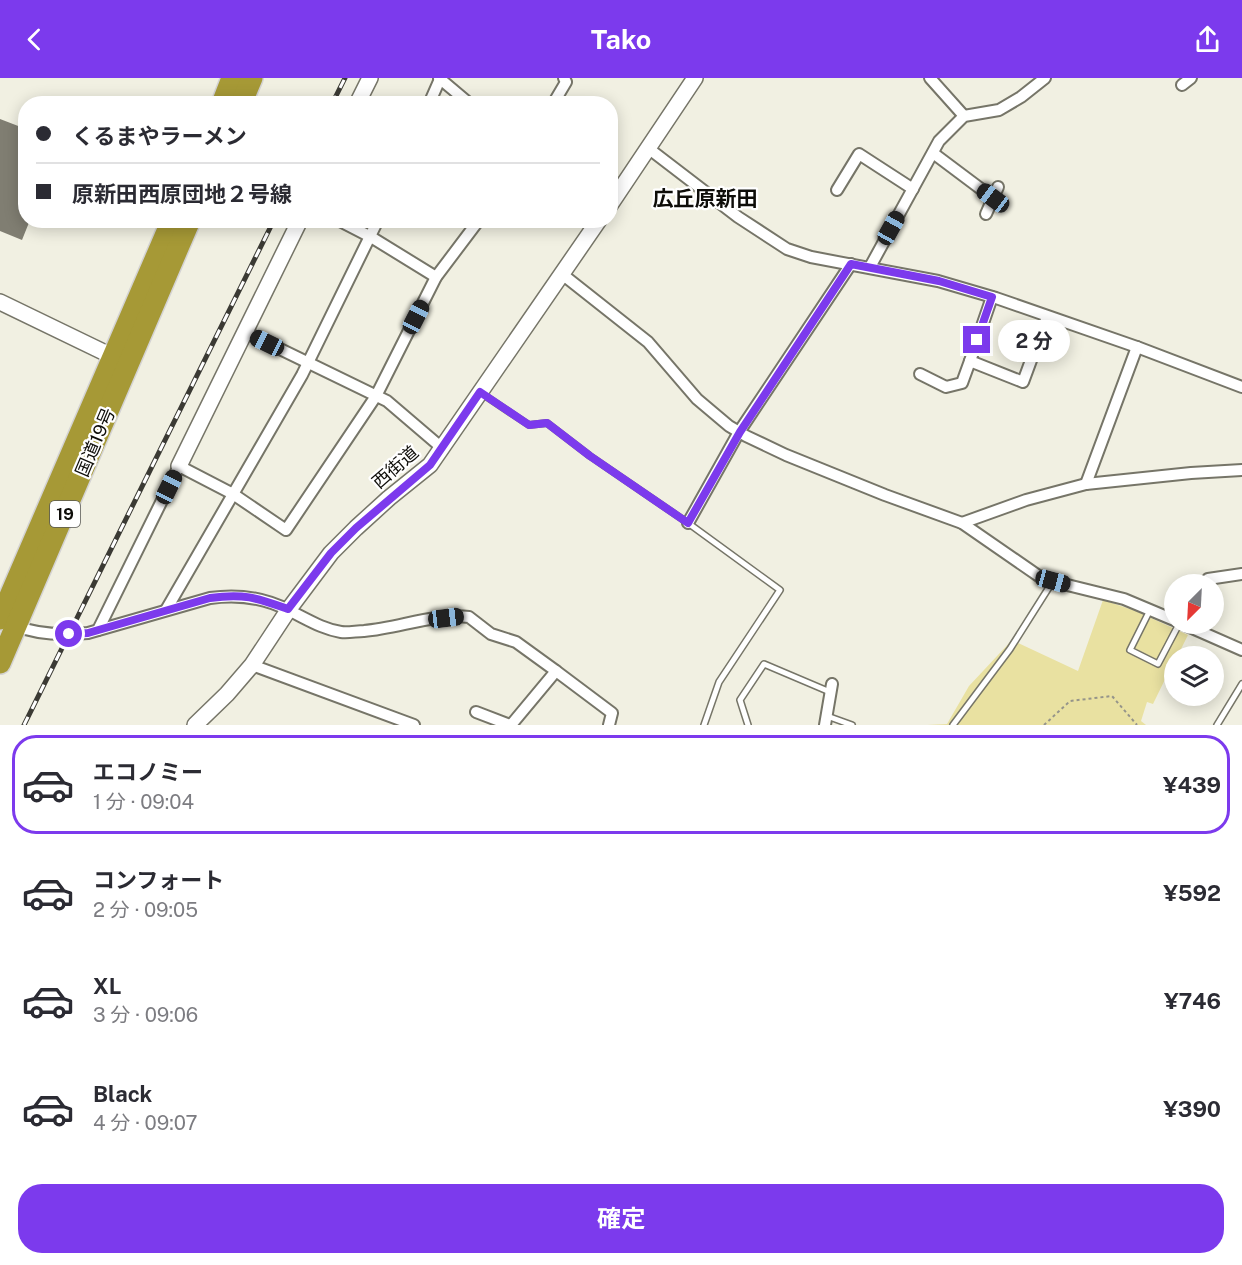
<!DOCTYPE html>
<html lang="ja">
<meta charset="utf-8">
<style>
:root{--surface:#fff;--page:#f2f2f3;--text:#2b2b33;--muted:#7c7c81;--line:#e1e1e2;--accent:#7c3aed}
body{margin:0;font-family:"Public Sans","Noto Sans JP",sans-serif;background:var(--page);color:var(--text);height:100vh;display:flex;flex-direction:column;font-size:22px;white-space:nowrap}
*{box-sizing:border-box;margin:0}
p{font-size:20px;color:var(--muted)}
.icon{flex:none;width:33px;height:33px;fill:none;stroke:currentColor;stroke-width:2;stroke-linecap:round;stroke-linejoin:round}
.map{position:relative;height:647px;overflow:hidden}
.drawer{display:flex;flex-direction:column;background:var(--surface);flex:1}
.drawer>*{flex:none}
.guide{position:absolute;left:18px;top:18px;width:600px;height:132px;border-radius:24px;box-shadow:0 3px 15px #0003;display:grid;align-content:center;height:132px;padding:0 18px;background:var(--surface)}
.needle{width:39px;rotate:204deg}
.fabs{position:absolute;left:1164px;top:496px;display:grid;gap:12px}
.fabs a{display:grid;place-items:center;width:60px;height:60px;border-radius:50%;background:var(--surface);box-shadow:0 3px 15px #0003;font-size:30px}
.end{position:absolute;width:27px;height:27px;margin:-14px;border:8px solid #7c3aed;background:#fff;box-shadow:0 0 0 3px #fff}
.from{border-radius:50%}
.bubble{position:absolute;height:42px;border-radius:21px;background:var(--surface);box-shadow:0 3px 15px #0003;font-size:20px;font-weight:700;line-height:42px;text-align:center}
.car{position:absolute;width:18px;height:36px;margin:-18px -9px;border-radius:8px;box-shadow:0 0 4px 2px #0007;background:linear-gradient(#222 24%,#8ab4d8 0 40%,#222 0 76%,#8ab4d8 0 86%,#222 0)}
.guide b{display:flex;align-items:center;gap:21px;height:57px;font-size:22px}
.guide b+b{border-top:2px solid var(--line)}
.guide i{width:15px;height:15px;background:var(--text)}
ul{padding:10px 0 0;list-style:none}
li{display:flex;align-items:center;gap:18px;height:99px;margin:0 12px 9px;padding:0 6px;border:3px solid transparent;border-radius:24px}
li div{flex:1}
li b{display:block;font-size:22px}
li em{font-style:normal;font-weight:700}
li.selected{border-color:var(--accent)}
li>.icon{width:54px;height:54px;stroke-width:1.5}
.primary-button{display:flex;gap:12px;margin-top:auto;padding:12px 18px}
.primary-button a{flex:1;height:69px;border-radius:24px;background:var(--accent);color:#fff;font-size:24px;font-weight:700;line-height:69px;text-align:center}
header{display:flex;justify-content:space-between;align-items:center;height:78px;padding:0 18px;background:var(--accent);color:#fff;font-size:27px;font-weight:700}
.map>svg:first-child{display:block}
</style>
<header><svg class="icon" aria-label="back" viewBox="0 0 24 24"><path d="M15 5l-7 7 7 7"/></svg>Tako<svg class="icon" aria-label="share" viewBox="0 0 24 24"><path d="M12 15V3M7 8l5-5 5 5M5 13v7h14v-7"/></svg></header>
<div class="map">
<svg width="1242" height="647" viewBox="0 0 1242 647">
<rect width="100%" height="100%" fill="#f1f0e2"/>
<path fill="#e9e1a1" d="M1103,522L1136,533L1188,557L1177,579H1174V583L1153,626L1147,624L1141,643L1146,647H927L947,646L969,608L1012,562L1078,593Z"/>
<path fill="#807e72" d="M0,41L26,51V142H30L22,162L0,153Z"/>
<g fill="none" stroke-linecap="round" stroke-linejoin="round">
<defs>
<g id="lane">
<path d="M481,315L529,347L547,345L590,378L688,445L780,512L719,604L704,647"/>
<path d="M1150,532L1130,572L1158,586L1179,546"/>
<path d="M827,638L852,647"/>
<path d="M748,647L740,622L764,586L830,614"/>
<path d="M953,647L1010,571L1053,503"/>
<path d="M1217,647L1242,606"/>
</g>
<g id="street">
<path d="M439,0L470,26"/>
<path d="M930,0L964,38"/>
<path d="M1182,7L1191,0"/>
<path d="M429,26L440,1"/>
<path d="M553,26L566,4L564,0"/>
<path d="M648,70L738,139L787,171L811,179L938,203L996,220L1137,269L1242,309"/>
<path d="M933,75L993,120"/>
<path d="M837,112L859,76L913,111"/>
<path d="M986,136L998,109"/>
<path d="M338,142L371,159L436,199"/>
<path d="M870,189L939,63L964,38L999,32L1021,19L1045,0"/>
<path d="M562,196L648,264L697,321L729,348L746,358L786,377L885,417L962,445L1043,501L1124,521L1174,542"/>
<path d="M992,219L970,283L1023,304L1047,239"/>
<path d="M247,255L387,323L442,370"/>
<path d="M920,296L946,309L962,305L970,283"/>
<path d="M1086,406L1137,269"/>
<path d="M688,445L739,354L851,186"/>
<path d="M962,445L1026,422L1086,406L1191,395L1242,392"/>
<path d="M1206,507L1208,501L1242,496"/>
<path d="M166,532L302,297L378,142"/>
<path d="M1183,546L1242,572"/>
<path d="M17,548C38,557 65,557 88,555L210,520C238,516 264,519 290,533C307,541 322,551 341,554C348,555 357,553 364,553C399,550 435,535 469,539L491,556L516,564L556,593L511,647"/>
<path d="M98,552L179,388L233,416L286,452L376,318L436,199L479,142"/>
<path d="M252,587L414,647"/>
<path d="M556,593L612,635L609,647"/>
<path d="M476,634L510,647"/>
<path d="M825,647L832,606"/>
</g>
<g id="secondary">
<path d="M357,26L370,0"/>
<path d="M610,127L695,0"/>
<path d="M0,224L122,283"/>
<path d="M179,388L300,142"/>
<path d="M195,647L227,616L252,587L289,531L331,475L356,450L389,420L430,387L599,142"/>
</g>
<g id="highway">
<path d="M222,26L232,0"/>
<path d="M241,26L252,0"/>
<path d="M0,541L172,142"/>
<path d="M0,585L190,142"/>
</g>
</defs>
<use href="#lane" stroke="#767568" stroke-width="8"/>
<use href="#street" stroke="#767568" stroke-width="14"/>
<use href="#secondary" stroke="#767568" stroke-width="18"/>
<use href="#highway" stroke="#d4d3d3" stroke-width="24"/>
<path stroke="#95948a" stroke-width="2" stroke-dasharray="3 3" stroke-linecap="butt" d="M1044,647L1070,623L1112,618L1137,647"/>
<use href="#lane" stroke="#fff" stroke-width="5"/>
<use href="#street" stroke="#fff" stroke-width="10"/>
<use href="#secondary" stroke="#fff" stroke-width="15"/>
<use href="#highway" stroke="#a69936" stroke-width="21"/>
<defs>
<g id="rail">
<path d="M332,26L345,0"/>
<path d="M24,647L274,142"/>
</g>
</defs>
<use href="#rail" stroke="#3b3a34" stroke-width="5"/>
<use href="#rail" stroke="#fff" stroke-width="3" stroke-dasharray="9" stroke-linecap="butt"/>
</g>
<g fill="none" stroke-linecap="round" stroke-linejoin="round">
<path stroke="#7c3aed" stroke-width="8" d="M69,556L88,555L210,520C244,515 257,520 288,531L331,475L356,450L430,387L480,314L529,347L547,345L590,378L688,445L740,354L851,186L939,203L992,219L977,262"/>
</g>
<g text-anchor="middle" dominant-baseline="central" stroke-width="4.5" stroke-linejoin="round" paint-order="stroke">
<rect fill="#fff" stroke="#565653" stroke-width="1.5" x="50" y="423" width="30" height="26" rx="4.5"/>
<g font-size="16" font-weight="bold" fill="#0e0d09">
<text x="65" y="436">19</text>
</g>
<g font-size="18" fill="#0e0d09" stroke="#fff">
<text transform="translate(95 364) rotate(-67)">国道19号</text>
<text transform="translate(395 389) rotate(-41)">西街道</text>
</g>
<g font-size="21" font-weight="bold" fill="#0e0d09" stroke="#fff">
<text x="705" y="120">広丘原新田</text>
</g>
</g>
</svg>
<div class="fabs">
<a><svg class="needle" viewBox="-14 -14 28 28"><path d="M0-13l5 13h-10z" fill="#e53935"/><path d="M0 13l5-13h-10z" fill="#7c7c81"/></svg></a>
<a><svg class="icon" aria-label="layers" viewBox="0 0 24 24"><path d="M12 4l9 5-9 5-9-5zM3 14l9 5 9-5"/></svg></a>
</div>
<i class="end from" style="left:69px;top:556px"></i>
<i class="end" style="left:977px;top:262px"></i>
<div class="bubble" style="left:998px;top:242px;width:72px">2 分</div>
<i class="car" style="left:993px;top:120px;rotate:307deg"></i>
<i class="car" style="left:891px;top:150px;rotate:29deg"></i>
<i class="car" style="left:416px;top:239px;rotate:27deg"></i>
<i class="car" style="left:267px;top:265px;rotate:296deg"></i>
<i class="car" style="left:169px;top:409px;rotate:26deg"></i>
<i class="car" style="left:1053px;top:503px;rotate:105deg"></i>
<i class="car" style="left:446px;top:540px;rotate:83deg"></i>
<div class="guide">
<b><i class="from"></i>くるまやラーメン</b>
<b><i></i>原新田西原団地２号線</b>
</div>
</div>
<section class="drawer">
<ul>
<li class="selected"><svg class="icon" aria-label="car" viewBox="0 0 24 24"><path d="M5 17H2v-5l4-1 3-4h7l3 4 3 1v5h-3M9 17h6M6 11h13"/><circle cx="7" cy="17" r="2"/><circle cx="17" cy="17" r="2"/></svg><div><b>エコノミー</b><p>1 分 · 09:04</p></div><em>¥439</em></li>
<li><svg class="icon" aria-label="car" viewBox="0 0 24 24"><path d="M5 17H2v-5l4-1 3-4h7l3 4 3 1v5h-3M9 17h6M6 11h13"/><circle cx="7" cy="17" r="2"/><circle cx="17" cy="17" r="2"/></svg><div><b>コンフォート</b><p>2 分 · 09:05</p></div><em>¥592</em></li>
<li><svg class="icon" aria-label="car" viewBox="0 0 24 24"><path d="M5 17H2v-5l4-1 3-4h7l3 4 3 1v5h-3M9 17h6M6 11h13"/><circle cx="7" cy="17" r="2"/><circle cx="17" cy="17" r="2"/></svg><div><b>XL</b><p>3 分 · 09:06</p></div><em>¥746</em></li>
<li><svg class="icon" aria-label="car" viewBox="0 0 24 24"><path d="M5 17H2v-5l4-1 3-4h7l3 4 3 1v5h-3M9 17h6M6 11h13"/><circle cx="7" cy="17" r="2"/><circle cx="17" cy="17" r="2"/></svg><div><b>Black</b><p>4 分 · 09:07</p></div><em>¥390</em></li>
</ul>
<div class="primary-button"><a>確定</a></div>
</section>
